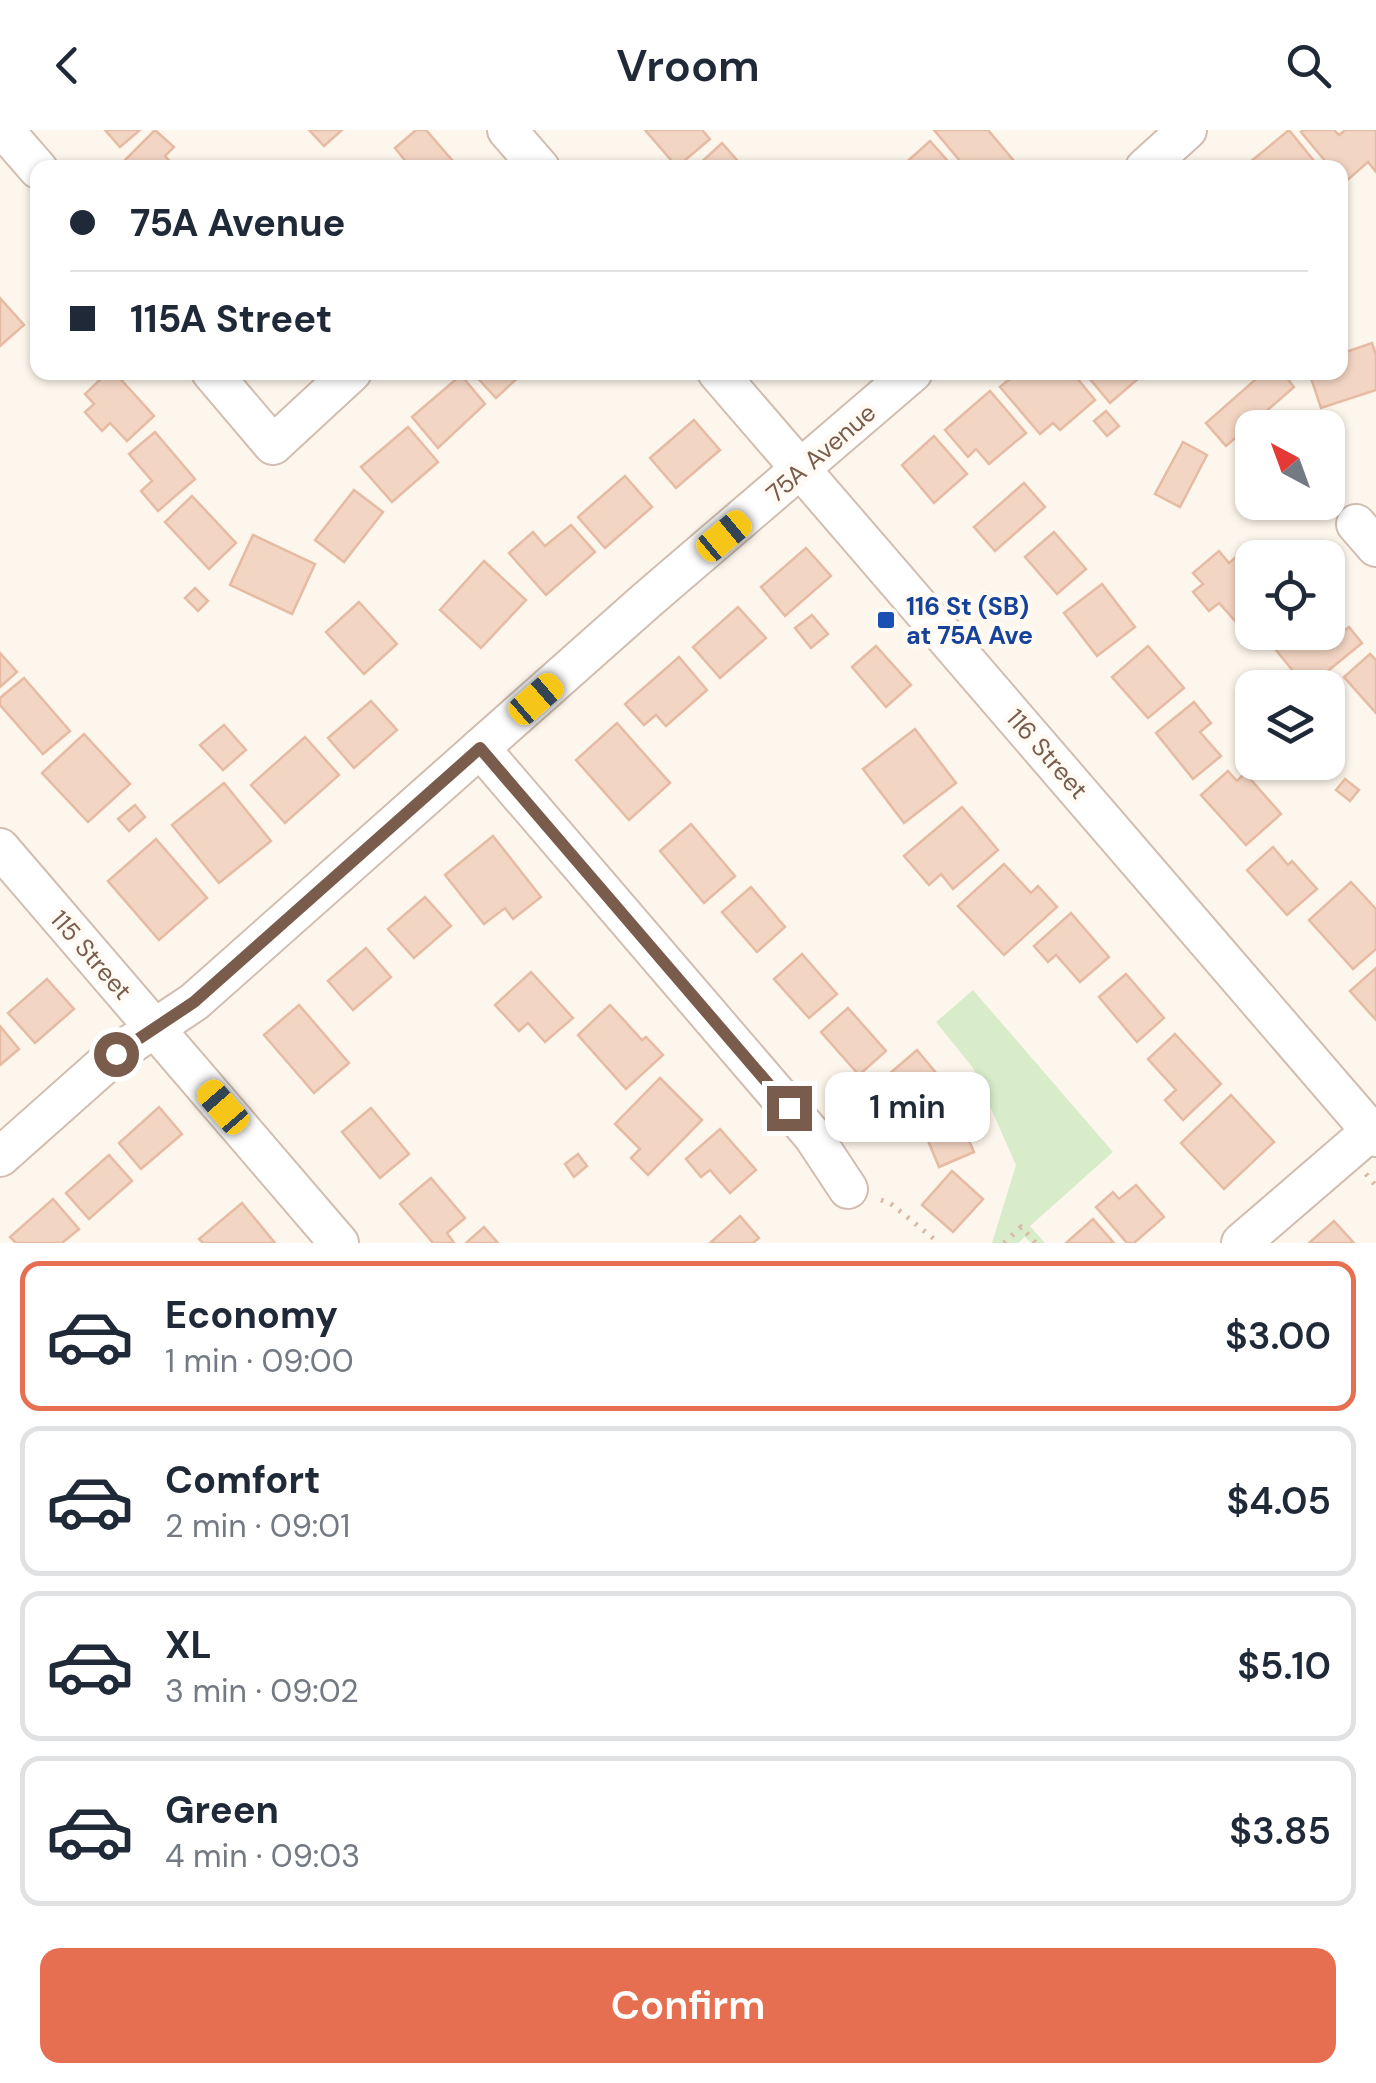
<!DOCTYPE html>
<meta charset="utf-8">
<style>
:root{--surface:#fff;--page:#f2f2f3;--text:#1f2937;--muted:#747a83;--line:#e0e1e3;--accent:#e76f51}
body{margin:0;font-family:"DM Sans",sans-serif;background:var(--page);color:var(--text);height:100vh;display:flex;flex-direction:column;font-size:38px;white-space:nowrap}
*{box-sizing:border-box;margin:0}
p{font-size:32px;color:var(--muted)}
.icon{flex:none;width:55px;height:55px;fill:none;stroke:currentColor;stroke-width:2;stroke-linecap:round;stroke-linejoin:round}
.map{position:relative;height:1113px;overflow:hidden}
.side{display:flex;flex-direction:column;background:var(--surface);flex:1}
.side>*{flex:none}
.banner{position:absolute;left:30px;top:30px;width:1318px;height:220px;border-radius:20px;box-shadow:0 2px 8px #0004;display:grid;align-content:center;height:220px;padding:0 40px;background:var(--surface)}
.needle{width:65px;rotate:319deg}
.controls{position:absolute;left:1235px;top:280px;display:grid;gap:20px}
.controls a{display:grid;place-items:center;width:110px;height:110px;border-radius:20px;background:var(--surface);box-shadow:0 2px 8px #0004;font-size:50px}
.end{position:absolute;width:45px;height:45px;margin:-22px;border:12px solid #7a5c4d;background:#fff;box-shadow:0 0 0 5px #fff}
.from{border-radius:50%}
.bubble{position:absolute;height:70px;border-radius:20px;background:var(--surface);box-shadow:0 2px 8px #0004;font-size:32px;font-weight:600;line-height:70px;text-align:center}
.car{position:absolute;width:30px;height:60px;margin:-30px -15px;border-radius:12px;box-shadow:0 0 8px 2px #0007;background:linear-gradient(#f5c518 24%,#345 0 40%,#f5c518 0 76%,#345 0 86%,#f5c518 0)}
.banner b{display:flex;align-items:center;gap:35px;height:95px;font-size:38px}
.banner b+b{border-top:2px solid var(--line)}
.banner i{width:25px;height:25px;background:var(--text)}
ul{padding:18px 0 0;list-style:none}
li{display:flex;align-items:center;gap:30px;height:150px;margin:0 20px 15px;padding:0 20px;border:5px solid var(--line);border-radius:20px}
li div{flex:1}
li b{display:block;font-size:38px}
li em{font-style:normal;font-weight:600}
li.active{border-color:var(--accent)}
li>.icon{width:90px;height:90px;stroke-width:1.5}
.primary-button{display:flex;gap:20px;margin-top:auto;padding:20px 40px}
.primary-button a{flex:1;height:115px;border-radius:20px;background:var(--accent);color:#fff;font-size:40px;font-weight:600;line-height:115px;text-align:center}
header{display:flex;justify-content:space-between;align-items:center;height:130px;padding:0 40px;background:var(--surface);font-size:45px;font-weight:600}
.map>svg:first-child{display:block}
</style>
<header><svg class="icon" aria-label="back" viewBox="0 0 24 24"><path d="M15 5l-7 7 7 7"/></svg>Vroom<svg class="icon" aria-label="search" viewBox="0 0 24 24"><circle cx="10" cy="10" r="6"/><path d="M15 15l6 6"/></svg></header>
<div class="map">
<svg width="1376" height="1113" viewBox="0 0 1376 1113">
<rect width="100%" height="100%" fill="#fdf6ec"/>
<path fill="#d8ecc9" d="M973,860L1113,1022L1030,1096L1045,1113H1031L1025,1107L1018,1113H992L1016,1035L973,938L936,892Z"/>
<g fill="#f3d5c3" stroke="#e6bba3" stroke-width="2.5">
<path d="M105,0H140L120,17Z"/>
<path d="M155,0L174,17L165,26L176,38H117Z"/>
<path d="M309,0H342L324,16Z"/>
<path d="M416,0H426L459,38H411L395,18Z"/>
<path d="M645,0H702L710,9L677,37Z"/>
<path d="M934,0H988L1020,38H966Z"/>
<path d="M1289,0L1319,37L1253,38L1249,33Z"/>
<path d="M1304,0H1334L1339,5L1345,0H1376V42L1368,32L1344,53L1340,48V38H1331L1301,2Z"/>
<path d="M930,11L954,38H901V37Z"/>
<path d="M722,13L744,38H695Z"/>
<path d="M0,168L24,195L0,216Z"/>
<path d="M1372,213L1376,225V260L1321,278L1309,242H1340V224Z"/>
<path d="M108,242H114L154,286L127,311L110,293L102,301L85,282L94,274L85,264Z"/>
<path d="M472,242H524L496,268Z"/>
<path d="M1018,242H1072L1095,270L1060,300L1053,293L1040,304L1000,257Z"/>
<path d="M1084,242H1146L1110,273Z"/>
<path d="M1264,242H1282L1294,257L1226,316L1206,293Z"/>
<path d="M461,245L485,274L438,318L412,287Z"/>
<path d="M990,261L1026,303L989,334L976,319L968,327L945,300Z"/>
<path d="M1106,281L1119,296L1107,306L1094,291Z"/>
<path d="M694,290L720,320L676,358L650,328Z"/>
<path d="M408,297L438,332L392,372L361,337Z"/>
<path d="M155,302L195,349L158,381L141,361L152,351L129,324Z"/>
<path d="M934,306L967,344L934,373L902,335Z"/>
<path d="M1183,312L1207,325L1180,377L1155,364Z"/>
<path d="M625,346L652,377L605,418L578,387Z"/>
<path d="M1024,353L1045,377L995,421L974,397Z"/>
<path d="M354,360L383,382L344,432L315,410Z"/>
<path d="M192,366L236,413L209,439L165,392Z"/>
<path d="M571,395L595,422L546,465L509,423L533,402L545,416Z"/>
<path d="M1054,402L1086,439L1057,464L1025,427Z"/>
<path d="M253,405L315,434L292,484L230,455Z"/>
<path d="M806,418L831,446L785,486L761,457Z"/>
<path d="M1219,421L1229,433L1242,422L1252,434V496L1245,502L1219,473L1209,481L1193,462L1203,454L1193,443Z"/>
<path d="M484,431L526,470L481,518L440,480Z"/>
<path d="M1102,454L1135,497L1097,526L1064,483Z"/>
<path d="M195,458L208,471L198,481L185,468Z"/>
<path d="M359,472L397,514L364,544L326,502Z"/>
<path d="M738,477L766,508L720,548L693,517Z"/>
<path d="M1328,481L1344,501L1349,497L1362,513L1307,558L1266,508L1272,502H1328Z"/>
<path d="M812,485L828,504L811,518L795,498Z"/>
<path d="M876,516L911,555L886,577L852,537Z"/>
<path d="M1148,516L1184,558L1148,588L1112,547Z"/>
<path d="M0,523L17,542L0,557Z"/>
<path d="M1370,524L1376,530V583L1344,547Z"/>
<path d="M679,527L707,560L666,596L656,585L644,595L625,574Z"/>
<path d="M24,548L70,601L43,624L0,575V568Z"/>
<path d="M371,571L397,600L354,638L328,608Z"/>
<path d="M1194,572L1211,593L1200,602L1221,626L1193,649L1156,603Z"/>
<path d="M617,593L670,653L629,690L576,630Z"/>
<path d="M224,595L246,620L223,640L200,615Z"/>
<path d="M915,599L956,653L904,693L863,639Z"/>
<path d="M84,604L130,654L88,692L42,643Z"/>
<path d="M305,607L339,645L285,693L251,655Z"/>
<path d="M1228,641L1237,651L1245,643L1281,684L1246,715L1201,665Z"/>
<path d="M1345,649L1359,660L1350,671L1336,660Z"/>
<path d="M224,653L271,711L219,753L172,695Z"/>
<path d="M135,675L145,687L129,701L118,689Z"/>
<path d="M962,677L998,720L953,759L941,744L929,755L904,726Z"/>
<path d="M691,694L735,746L704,773L660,721Z"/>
<path d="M493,706L541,767L513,789L505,778L484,794L445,745Z"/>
<path d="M156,709L207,768L159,810L108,751Z"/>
<path d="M1273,717L1288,735L1292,731L1317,759L1287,785L1247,740Z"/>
<path d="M1004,734L1031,763L1038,756L1057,777L1004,825L958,776Z"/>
<path d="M1351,752L1376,779V819L1353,839L1309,790Z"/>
<path d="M751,757L785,797L757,822L722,782Z"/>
<path d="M425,767L451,796L414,828L388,799Z"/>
<path d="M1071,783L1109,827L1080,852L1056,825L1048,832L1034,816Z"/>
<path d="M366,818L391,847L353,880L328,851Z"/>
<path d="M802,824L837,864L809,888L774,849Z"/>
<path d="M1376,838V890L1350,861Z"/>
<path d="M531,842L573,888L545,912L528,893L519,901L495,875Z"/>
<path d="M1126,844L1164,888L1137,912L1099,867Z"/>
<path d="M47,849L74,879L35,913L8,883Z"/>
<path d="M299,875L349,933L314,963L264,905Z"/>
<path d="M610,875L642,910L646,907L663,925L626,959L578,905Z"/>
<path d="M848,878L886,921L859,945L821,902Z"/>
<path d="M0,896L19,919L0,935Z"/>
<path d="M1175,904L1221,954L1183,990L1165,970L1176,960L1148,929Z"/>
<path d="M917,920L942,950L925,965L932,974L914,989L881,951Z"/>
<path d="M660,948L702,990L648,1045L631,1028L640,1019L615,994Z"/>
<path d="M1231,965L1274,1012L1224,1059L1181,1013Z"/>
<path d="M159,977L182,1004L141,1039L119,1013Z"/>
<path d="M371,978L409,1024L380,1048L342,1002Z"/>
<path d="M956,980L974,1022L939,1037L921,994Z"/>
<path d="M720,999L756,1040L730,1063L710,1040L701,1047L686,1029Z"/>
<path d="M578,1024L587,1036L574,1047L565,1034Z"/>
<path d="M109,1025L132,1051L89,1089L66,1063Z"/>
<path d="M952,1041L983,1069L953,1102L922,1075Z"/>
<path d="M431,1048L465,1088L447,1103L454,1113H433L400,1074Z"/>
<path d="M1136,1055L1164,1087L1134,1113H1127L1096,1077L1113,1062L1119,1069Z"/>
<path d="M53,1069L79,1099L62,1113H16L10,1107Z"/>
<path d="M242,1073L275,1113H203L199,1109Z"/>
<path d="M740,1086L759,1108L753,1113H710Z"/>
<path d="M1093,1089L1114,1113H1066Z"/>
<path d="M1334,1091L1354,1113H1309Z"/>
<path d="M484,1097L498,1113H466Z"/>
</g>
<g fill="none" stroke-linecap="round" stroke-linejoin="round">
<defs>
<g id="minor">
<path d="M4,0L38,39"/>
<path d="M507,0L540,38"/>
<path d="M1145,38L1187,0"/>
<path d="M211,242L273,315L352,242"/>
<path d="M717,242L1376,1007"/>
<path d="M1356,394L1376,417"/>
<path d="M480,618L813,1006L848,1059"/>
<path d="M0,718L339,1113"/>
<path d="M0,1027L116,924L194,872L647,470L913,242"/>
<path d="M1241,1113L1371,1001"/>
</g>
</defs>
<use href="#minor" stroke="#d1beb0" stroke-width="42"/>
<g stroke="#d9b8a5" stroke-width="5" stroke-dasharray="2.5 8" stroke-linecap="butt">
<path d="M1366,1044L1376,1056"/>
<path d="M881,1070L890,1073L939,1113"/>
<path d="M1004,1113L1021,1097L1036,1113"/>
</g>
<use href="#minor" stroke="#fff" stroke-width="38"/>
</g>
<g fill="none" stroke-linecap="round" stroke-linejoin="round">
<path stroke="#7a5c4d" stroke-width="12" d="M116,924L194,872L480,618L789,978"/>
</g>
<rect fill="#1a4fb4" stroke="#fffaf3" stroke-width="4" x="876" y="480" width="20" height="20" rx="5"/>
<g text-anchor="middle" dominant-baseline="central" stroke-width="9" stroke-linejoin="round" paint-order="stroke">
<g font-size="25" fill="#7a5c4d" stroke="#fffaf3">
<text transform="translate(821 323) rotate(-41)">75A Avenue</text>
<text transform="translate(1047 624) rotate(49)">116 Street</text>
<text transform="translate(91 825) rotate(49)">115 Street</text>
</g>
<g font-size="25" font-weight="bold" fill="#164399" stroke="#fffaf3" text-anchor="start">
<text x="906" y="476">116 St (SB)<tspan x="906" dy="29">at 75A Ave</tspan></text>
</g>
</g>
</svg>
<div class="controls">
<a><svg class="needle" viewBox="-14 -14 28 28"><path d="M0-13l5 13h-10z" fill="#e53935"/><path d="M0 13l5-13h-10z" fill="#747a83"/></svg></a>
<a><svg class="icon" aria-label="locate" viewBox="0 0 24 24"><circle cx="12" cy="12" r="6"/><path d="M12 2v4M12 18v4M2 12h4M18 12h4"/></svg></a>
<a><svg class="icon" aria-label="layers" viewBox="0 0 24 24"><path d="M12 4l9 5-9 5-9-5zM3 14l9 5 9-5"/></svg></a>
</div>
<i class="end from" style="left:116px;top:924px"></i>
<i class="end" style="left:789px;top:978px"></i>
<div class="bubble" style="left:825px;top:942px;width:165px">1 min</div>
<i class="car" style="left:724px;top:406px;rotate:50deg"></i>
<i class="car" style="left:536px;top:569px;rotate:49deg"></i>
<i class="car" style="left:223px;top:977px;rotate:319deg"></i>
<div class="banner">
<b><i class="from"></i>75A Avenue</b>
<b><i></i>115A Street</b>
</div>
</div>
<section class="side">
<ul>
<li class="active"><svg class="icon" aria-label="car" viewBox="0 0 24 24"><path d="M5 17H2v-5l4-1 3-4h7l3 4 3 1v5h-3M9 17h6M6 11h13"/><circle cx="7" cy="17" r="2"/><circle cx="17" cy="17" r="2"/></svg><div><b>Economy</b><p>1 min · 09:00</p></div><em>$3.00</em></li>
<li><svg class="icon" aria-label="car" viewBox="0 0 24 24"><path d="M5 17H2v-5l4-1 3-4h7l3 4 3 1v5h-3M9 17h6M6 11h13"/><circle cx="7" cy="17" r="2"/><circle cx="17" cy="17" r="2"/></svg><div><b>Comfort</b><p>2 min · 09:01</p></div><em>$4.05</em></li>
<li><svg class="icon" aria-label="car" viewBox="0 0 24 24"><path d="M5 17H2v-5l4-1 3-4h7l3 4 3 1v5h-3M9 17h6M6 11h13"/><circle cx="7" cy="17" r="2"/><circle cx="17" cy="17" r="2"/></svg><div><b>XL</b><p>3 min · 09:02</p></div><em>$5.10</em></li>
<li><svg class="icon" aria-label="car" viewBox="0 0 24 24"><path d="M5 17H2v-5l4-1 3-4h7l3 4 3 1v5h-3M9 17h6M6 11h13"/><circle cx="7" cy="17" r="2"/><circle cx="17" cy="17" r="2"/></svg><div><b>Green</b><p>4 min · 09:03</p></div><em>$3.85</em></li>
</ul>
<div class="primary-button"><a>Confirm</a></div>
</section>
